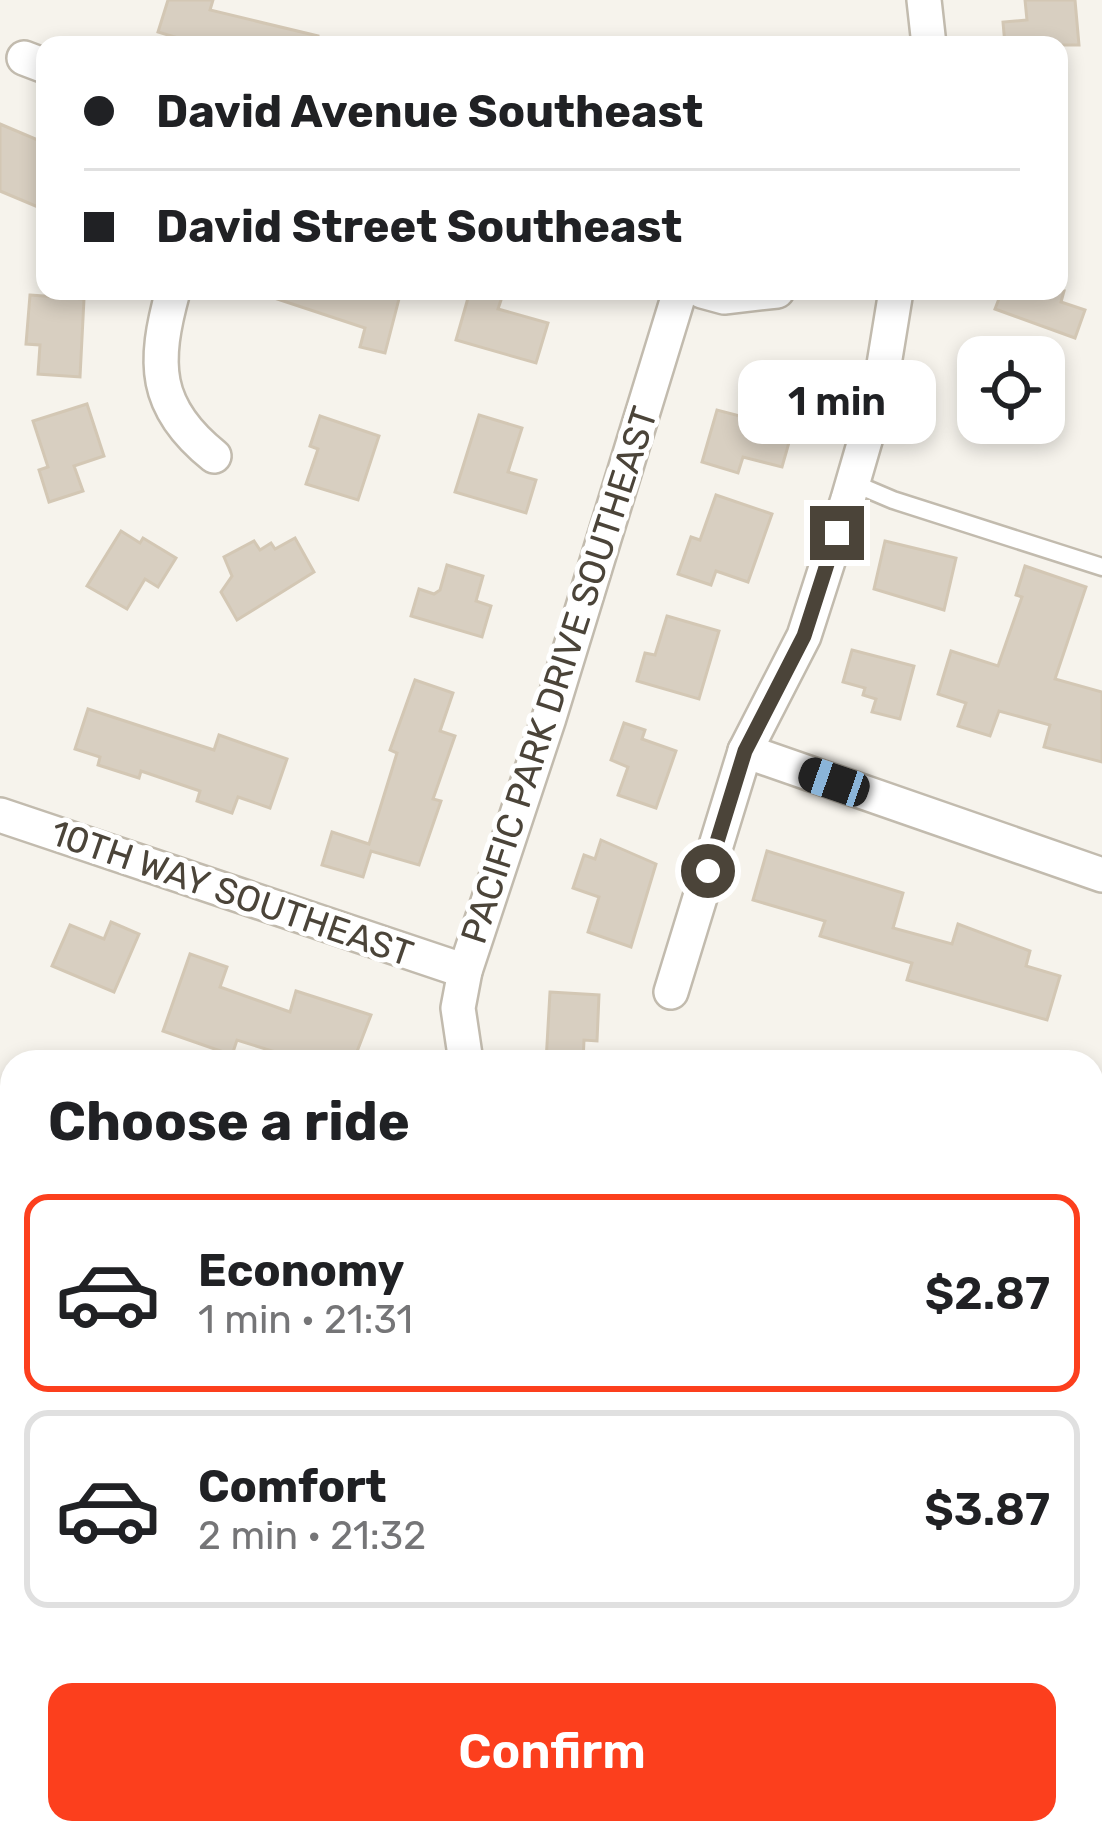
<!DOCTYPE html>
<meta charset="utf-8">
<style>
:root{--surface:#fff;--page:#f2f2f2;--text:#202124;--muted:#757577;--line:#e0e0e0;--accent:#fc3f1d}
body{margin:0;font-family:Rubik,sans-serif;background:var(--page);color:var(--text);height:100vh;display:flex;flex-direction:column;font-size:45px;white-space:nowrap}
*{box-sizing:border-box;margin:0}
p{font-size:39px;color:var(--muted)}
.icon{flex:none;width:66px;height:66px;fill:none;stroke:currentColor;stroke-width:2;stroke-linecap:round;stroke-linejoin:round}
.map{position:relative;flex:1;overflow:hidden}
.side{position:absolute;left:0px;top:1050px;width:1104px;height:795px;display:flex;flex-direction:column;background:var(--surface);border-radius:36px 36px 0 0;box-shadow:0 6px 18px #0003}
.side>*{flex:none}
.banner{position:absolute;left:36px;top:36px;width:1032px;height:264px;border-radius:24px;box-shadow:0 6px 18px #0003;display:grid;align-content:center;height:264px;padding:0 48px;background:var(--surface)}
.fabs{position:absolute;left:957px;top:336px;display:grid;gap:24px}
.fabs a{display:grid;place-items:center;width:108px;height:108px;border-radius:24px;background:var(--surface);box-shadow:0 6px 18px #0003;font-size:60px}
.end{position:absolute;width:54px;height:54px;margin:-27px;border:15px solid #4b4439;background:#fff;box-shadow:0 0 0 6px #fff}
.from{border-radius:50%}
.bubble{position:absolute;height:84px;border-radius:24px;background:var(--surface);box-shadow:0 6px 18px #0003;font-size:39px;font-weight:600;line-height:84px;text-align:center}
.car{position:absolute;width:36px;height:72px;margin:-36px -18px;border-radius:15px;box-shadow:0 0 9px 3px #0007;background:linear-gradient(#222 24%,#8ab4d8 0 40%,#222 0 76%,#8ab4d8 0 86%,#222 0)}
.banner b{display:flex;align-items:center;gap:42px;height:114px;font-size:45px}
.banner b+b{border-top:3px solid var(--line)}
.banner i{width:30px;height:30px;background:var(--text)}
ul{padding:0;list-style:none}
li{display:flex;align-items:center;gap:36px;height:198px;margin:0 24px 18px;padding:0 24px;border:6px solid var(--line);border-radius:24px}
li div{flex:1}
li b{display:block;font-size:45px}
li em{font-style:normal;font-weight:600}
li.on{border-color:var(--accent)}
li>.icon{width:108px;height:108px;stroke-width:1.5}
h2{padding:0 48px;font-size:54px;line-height:144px}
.primary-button{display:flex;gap:24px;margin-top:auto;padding:24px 48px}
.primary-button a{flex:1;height:138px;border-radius:24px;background:var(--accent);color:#fff;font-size:48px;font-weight:600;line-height:138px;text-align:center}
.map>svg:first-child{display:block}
</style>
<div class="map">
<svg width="1102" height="1843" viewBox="0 0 1102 1843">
<rect width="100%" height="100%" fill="#f6f3ec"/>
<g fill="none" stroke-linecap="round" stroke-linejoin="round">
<g stroke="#a9d4f2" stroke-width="9">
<path d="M0,1357L12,1359"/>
<path d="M1048,1833L1066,1843"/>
</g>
</g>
<g fill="#d8cfc1" stroke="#d3c7b4" stroke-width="3">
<path d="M168,0H213L210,10L318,36L317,45H201L158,32Z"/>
<path d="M1025,0H1075L1079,45H1005L1003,22L1027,20Z"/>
<path d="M0,124L45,143V210L0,191Z"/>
<path d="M272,291H401L385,353L360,347L365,328L271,297Z"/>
<path d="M470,291H504L498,309L548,323L536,363L456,340Z"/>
<path d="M1002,291H1064L1061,302L1085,310L1075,338L995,309Z"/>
<path d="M30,295L84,299L80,377L38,374L40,345L26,344Z"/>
<path d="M766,395L800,404L782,467L743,457L738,473L702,462L717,410L751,419L753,412L761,414Z"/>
<path d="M87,404L104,456L74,466L83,491L49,502L39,470L48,467L33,421Z"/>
<path d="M479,415L522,428L508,472L536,480L526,513L455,492Z"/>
<path d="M320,416L379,436L358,500L306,484L318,449L310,446Z"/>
<path d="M716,495L772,514L748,582L716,571L711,585L678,574L691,537L700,540Z"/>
<path d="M121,531L140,543L143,538L176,558L158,587L145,579L127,609L87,586Z"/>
<path d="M295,538L314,572L237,620L221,592L232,576L224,557L254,541L260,550L271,543L275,549Z"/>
<path d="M885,541L956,558L944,610L874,589Z"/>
<path d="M447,565L483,576L476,601L491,606L482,637L411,616L419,589L434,594L440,590Z"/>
<path d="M1025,566L1086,587L1055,679L1102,692V762L1044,747L1050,725L999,711L990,736L958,726L966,703L938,694L951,651L998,666L1022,597L1016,595Z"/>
<path d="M667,616L719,631L699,699L637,681L645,653L655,655Z"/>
<path d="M852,650L914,666L900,719L872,712L876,699L863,695L865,688L843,682Z"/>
<path d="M415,680L453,693L440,731L455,736L433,799L441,801L419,865L371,851L363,877L322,865L332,832L369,844L397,753L390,750Z"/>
<path d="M88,709L214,750L219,735L287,759L270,808L238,797L232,813L197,801L200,791L141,771L139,778L98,765L100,757L75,749Z"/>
<path d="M624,723L645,730L642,739L676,751L656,808L618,795L628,767L611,760Z"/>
<path d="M601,840L656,864L631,947L588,932L599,897L573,888L584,855L595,859Z"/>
<path d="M767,851L903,893L893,928L952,944L958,924L1030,951L1026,966L1060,976L1047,1020L907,980L912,963L820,936L825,921L753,900Z"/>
<path d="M111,922L139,934L114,992L52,966L70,925L104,939Z"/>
<path d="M190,954L227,967L220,987L290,1012L296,991L371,1015L353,1062H307L237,1040L232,1055L163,1031Z"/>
<path d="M550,992L599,995L597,1041L584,1040L583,1062H546Z"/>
</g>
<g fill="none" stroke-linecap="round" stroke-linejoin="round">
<defs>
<path id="service" d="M853,483L893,500L1102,567"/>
<g id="minor">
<path d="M924,0L929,45"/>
<path d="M24,58L45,66"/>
<path d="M173,291C153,363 153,407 214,456"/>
<path d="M702,291L724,297L777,291"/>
<path d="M745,751L1102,875"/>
<path d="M0,815L465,971"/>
<path d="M671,992L745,751L804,636L848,499L880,389L896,291"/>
<path d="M466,1062L458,1008L465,971L549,718L680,291"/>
<path d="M1092,1354L1102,1357"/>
</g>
</defs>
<use href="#service" stroke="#c2bbae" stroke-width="21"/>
<use href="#minor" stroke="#c2bbae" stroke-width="38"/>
<use href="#service" stroke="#fff" stroke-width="16"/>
<use href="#minor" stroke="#fff" stroke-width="33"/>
</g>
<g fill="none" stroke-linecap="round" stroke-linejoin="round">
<path stroke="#4b4439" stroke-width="15" d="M708,871L745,751L804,636L837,533"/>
</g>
<g text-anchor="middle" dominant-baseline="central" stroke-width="10" stroke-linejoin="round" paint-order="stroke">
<g font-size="36" fill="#4b4439" stroke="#fff">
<text transform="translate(559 675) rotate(-72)">PACIFIC PARK DRIVE SOUTHEAST</text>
<text transform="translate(232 893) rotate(19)">10TH WAY SOUTHEAST</text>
</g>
</g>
</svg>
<div class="fabs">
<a><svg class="icon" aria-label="locate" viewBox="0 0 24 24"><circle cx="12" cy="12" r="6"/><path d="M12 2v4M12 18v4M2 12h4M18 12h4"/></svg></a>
</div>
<i class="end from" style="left:708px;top:871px"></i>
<i class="end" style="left:837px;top:533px"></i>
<div class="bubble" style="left:738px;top:360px;width:198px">1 min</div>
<i class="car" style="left:834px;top:782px;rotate:289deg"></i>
<div class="banner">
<b><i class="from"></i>David Avenue Southeast</b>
<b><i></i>David Street Southeast</b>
</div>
<section class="side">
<h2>Choose a ride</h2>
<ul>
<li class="on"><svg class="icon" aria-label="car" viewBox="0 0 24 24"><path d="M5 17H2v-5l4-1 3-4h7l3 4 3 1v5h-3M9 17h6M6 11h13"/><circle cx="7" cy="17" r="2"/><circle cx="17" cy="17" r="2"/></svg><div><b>Economy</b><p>1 min · 21:31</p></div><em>$2.87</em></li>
<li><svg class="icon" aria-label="car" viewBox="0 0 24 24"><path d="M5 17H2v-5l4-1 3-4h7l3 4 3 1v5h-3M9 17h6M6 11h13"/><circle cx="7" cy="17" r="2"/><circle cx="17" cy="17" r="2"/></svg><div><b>Comfort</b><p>2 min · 21:32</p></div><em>$3.87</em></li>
</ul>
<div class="primary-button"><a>Confirm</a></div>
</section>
</div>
